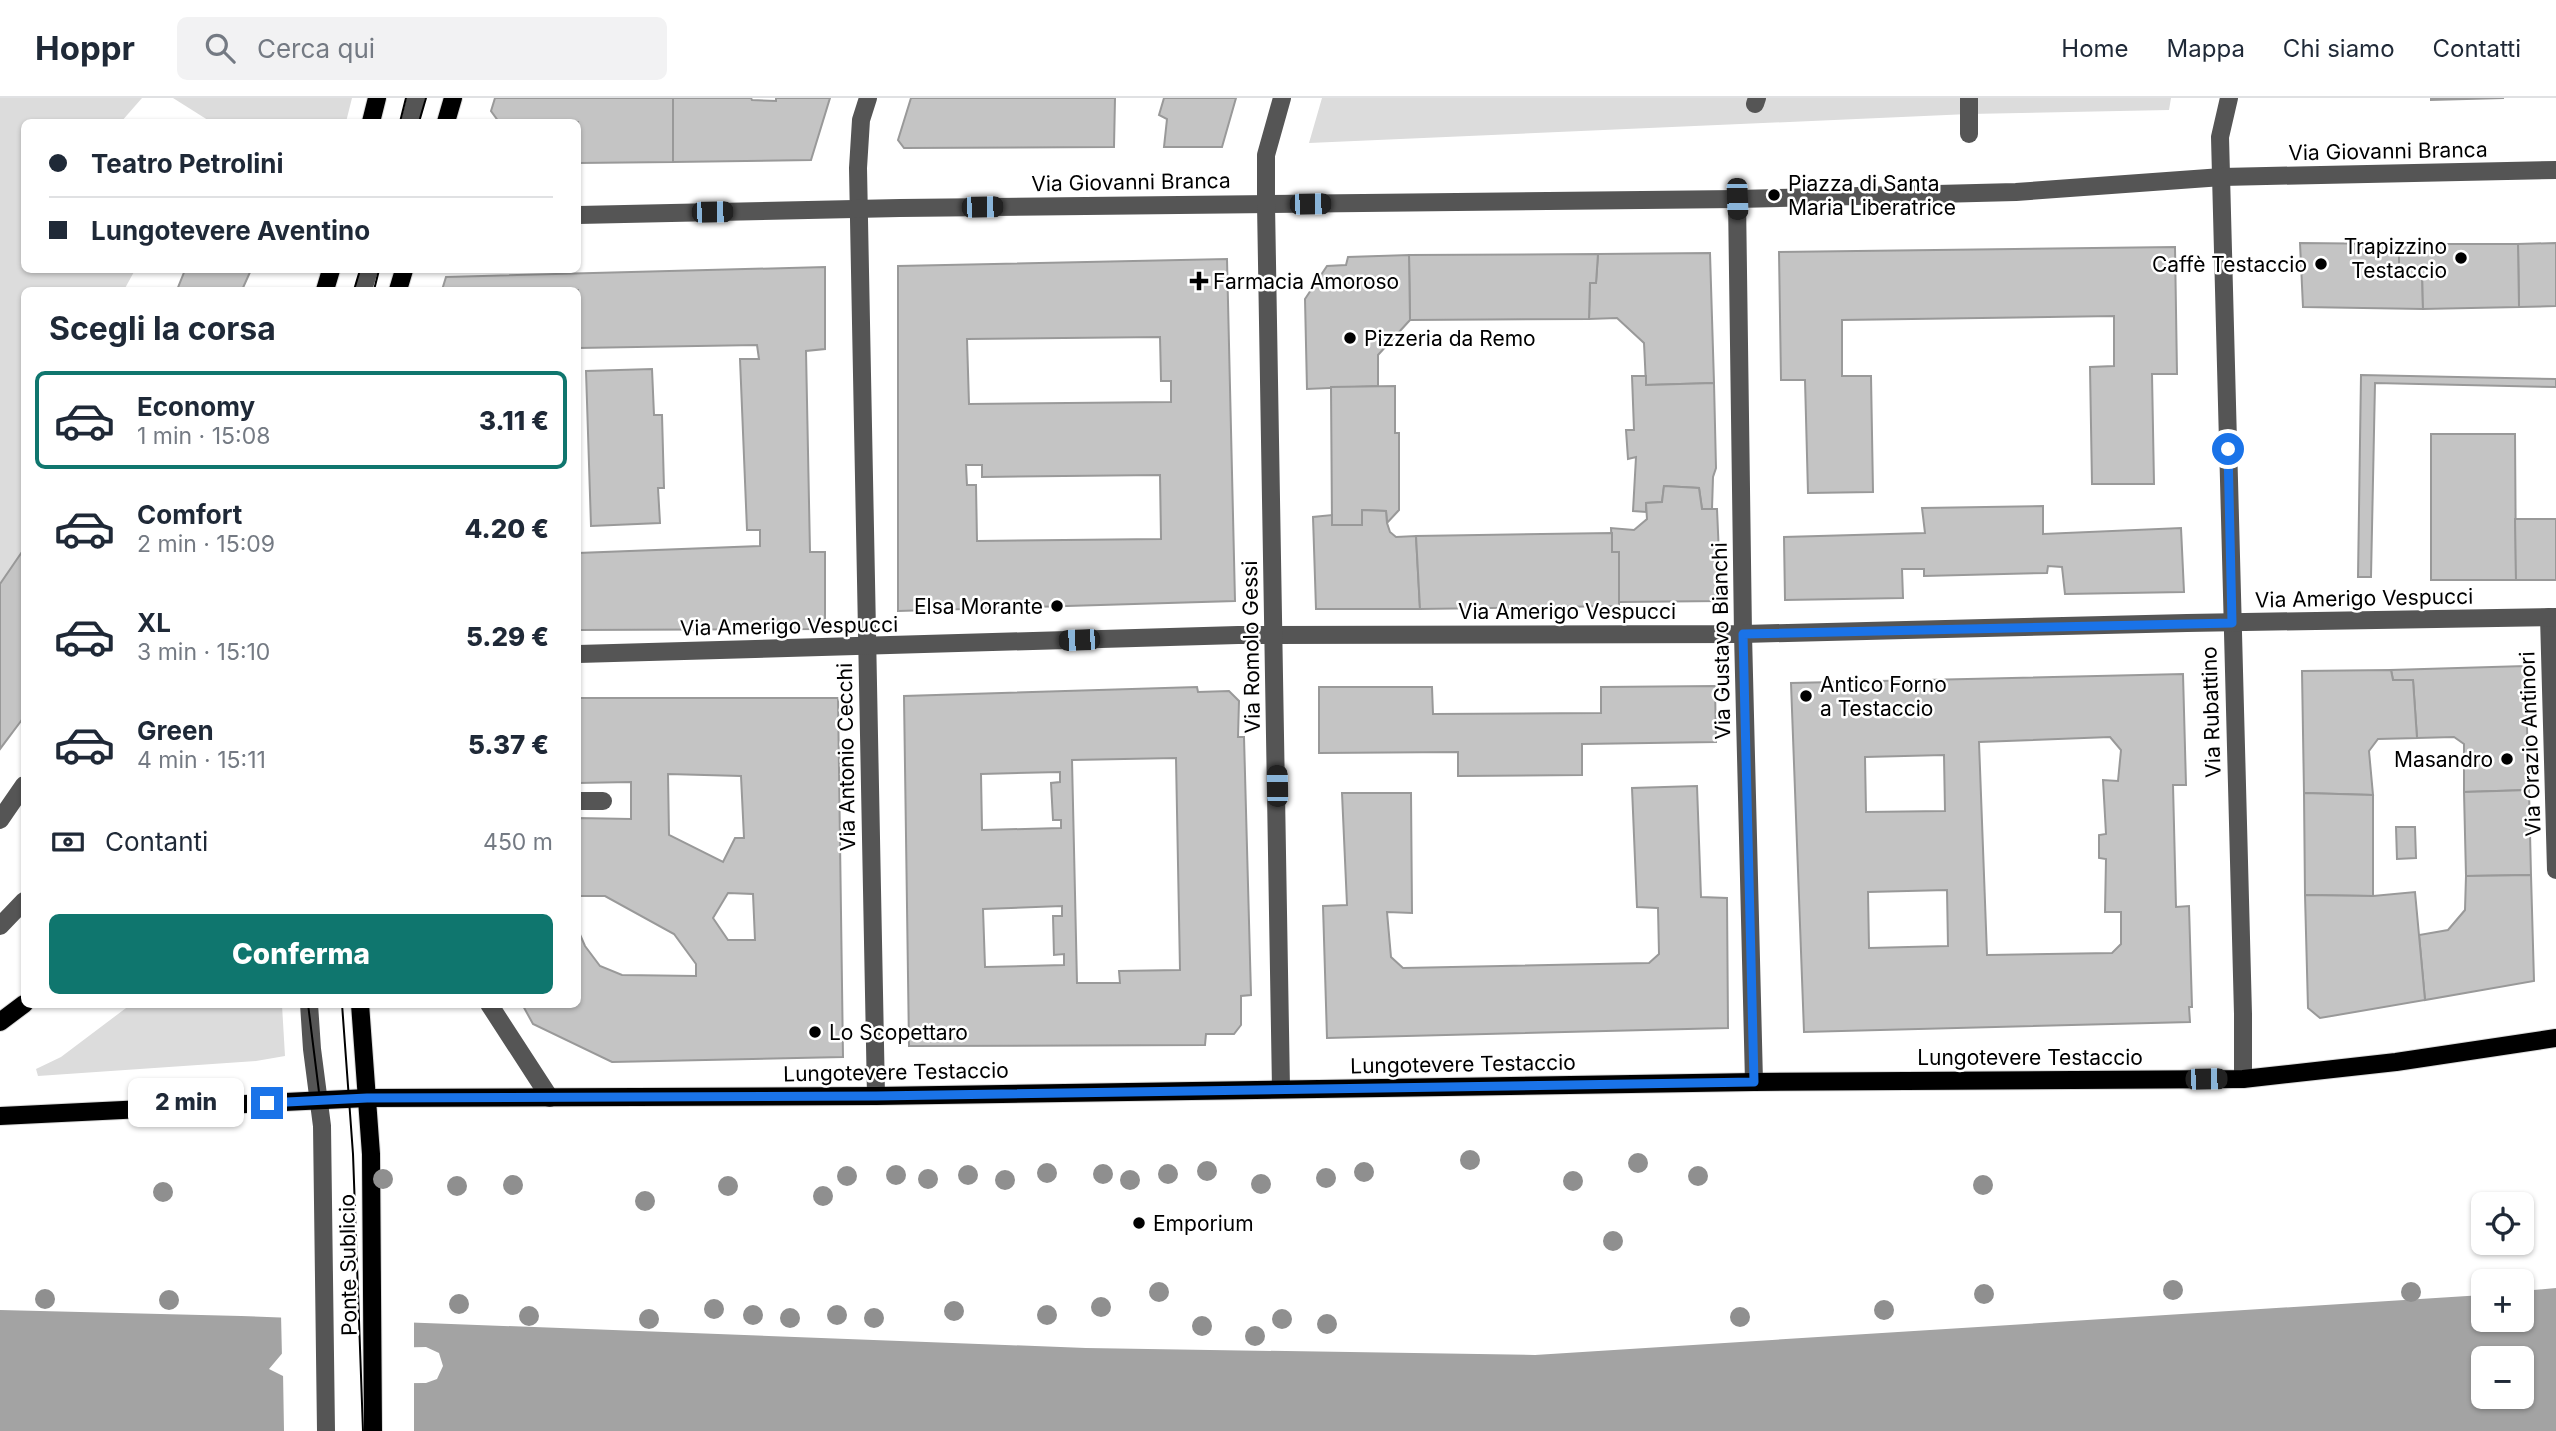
<!DOCTYPE html>
<html lang="it">
<meta charset="utf-8">
<style>
:root{--surface:#fff;--page:#f2f2f3;--text:#1f2937;--muted:#747a83;--line:#e0e1e3;--accent:#0f766e}
body{margin:0;font-family:Inter,sans-serif;background:var(--page);color:var(--text);height:100vh;display:flex;flex-direction:column;font-size:26px;white-space:nowrap}
*{box-sizing:border-box;margin:0}
p{font-size:23px;color:var(--muted)}
.icon{flex:none;width:38px;height:38px;fill:none;stroke:currentColor;stroke-width:2;stroke-linecap:round;stroke-linejoin:round}
.map{position:relative;flex:1;overflow:hidden}
.panel{position:absolute;left:21px;top:189px;width:560px;height:721px;display:flex;flex-direction:column;background:var(--surface);border-radius:10px;box-shadow:0 2px 5px #0004}
.panel>*{flex:none}
.hud{position:absolute;left:21px;top:21px;width:560px;height:154px;border-radius:10px;box-shadow:0 2px 5px #0004;display:grid;align-content:center;height:154px;padding:0 28px;background:var(--surface)}
.controls{position:absolute;left:2471px;top:1094px;display:grid;gap:14px}
.controls a{display:grid;place-items:center;width:63px;height:63px;border-radius:10px;background:var(--surface);box-shadow:0 2px 5px #0004;font-size:35px}
.end{position:absolute;width:32px;height:32px;margin:-16px;border:9px solid #1a73e8;background:#fff;box-shadow:0 0 0 4px #fff}
.from{border-radius:50%}
.bubble{position:absolute;height:49px;border-radius:10px;background:var(--surface);box-shadow:0 2px 5px #0004;font-size:23px;font-weight:800;line-height:49px;text-align:center}
.car{position:absolute;width:21px;height:42px;margin:-21px -10px;border-radius:9px;box-shadow:0 0 5px 2px #0007;background:linear-gradient(#222 24%,#8ab4d8 0 40%,#222 0 76%,#8ab4d8 0 86%,#222 0)}
.hud b{display:flex;align-items:center;gap:24px;height:66px;font-size:26px}
.hud b+b{border-top:2px solid var(--line)}
.hud i{width:18px;height:18px;background:var(--text)}
ul{padding:0;list-style:none}
li{display:flex;align-items:center;gap:21px;height:98px;margin:0 14px 10px;padding:0 14px;border:4px solid transparent;border-radius:10px}
li div{flex:1}
li b{display:block;font-size:26px}
li em{font-style:normal;font-weight:800}
li.current{border-color:var(--accent)}
li>.icon{width:63px;height:63px;stroke-width:1.5}
h2{padding:0 28px;font-size:32px;line-height:84px}
.pay{display:flex;align-items:center;gap:18px;height:77px;padding:0 28px;font-size:26px}
.pay p{margin-inline-start:auto}
.action{display:flex;gap:14px;margin-top:auto;padding:14px 28px}
.action a{flex:1;height:80px;border-radius:10px;background:var(--accent);color:#fff;font-size:28px;font-weight:800;line-height:80px;text-align:center}
header{display:flex;align-items:center;gap:42px;box-sizing:border-box;height:98px;padding:0 35px;background:var(--surface);border-bottom:2px solid var(--line)}
header strong{font-size:33px}
nav{display:flex;gap:38px;margin-inline-start:auto;font-size:24px}
.search{width:490px;height:63px;background:var(--page);display:flex;align-items:center;gap:18px;box-sizing:border-box;padding:0 24px;border-radius:10px;color:var(--muted);font-size:26px}
.map>svg:first-child{display:block}
</style>
<header>
<strong>Hoppr</strong>
<div class="search"><svg class="icon" aria-label="search" viewBox="0 0 24 24"><circle cx="10" cy="10" r="6"/><path d="M15 15l6 6"/></svg>Cerca qui</div>
<nav><a>Home</a><a>Mappa</a><a>Chi siamo</a><a>Contatti</a></nav>
</header>
<div class="map">
<svg width="2556" height="1333" viewBox="0 0 2556 1333">
<rect width="100%" height="100%" fill="#fff"/>
<g fill="#dcdcdc">
<path d="M0,0H142L121,24H24V172H135L124,192H24V451L0,486Z"/>
<path d="M173,0H352L346,24H211Z"/>
<path d="M1322,0H2171L2169,12L1969,16L1309,45Z"/>
<path d="M130,907H282L285,958L256,963L38,978L36,971L61,959Z"/>
</g>
<path fill="#a3a3a3" fill-rule="evenodd" d="M2556,1190V1333H0V1212L241,1218L1086,1250L1535,1257L2483,1197V1222H2522V1193ZM426,1249L439,1255L443,1268L437,1281L426,1285L299,1286L269,1271L285,1252ZM2483,1260H2522V1298H2483Z"/>
<g fill="#fff">
<path d="M281,1216L414,1221V1252L286,1255L282,1260Z"/>
<path d="M283,1274L300,1282H414V1333H284Z"/>
</g>
<g fill="#c4c4c4" stroke="#999" stroke-width="2" fill-rule="evenodd">
<path d="M495,0H673V64L578,65V24H499L491,13Z"/>
<path d="M673,0H751L752,2L776,3V0H830L811,62L673,64Z"/>
<path d="M911,0H1115L1114,49L904,50L898,42Z"/>
<path d="M1164,0H1236L1222,49H1164L1167,21L1159,17Z"/>
<path d="M2431,0H2504L2431,2Z"/>
<path d="M2300,145L2399,146V171L2422,170L2423,211L2303,209Z"/>
<path d="M2556,145V208L2519,209L2518,146Z"/>
<path d="M2399,146H2518L2519,209L2423,211L2422,170L2399,171Z"/>
<path d="M2175,149L2177,276H2152L2154,386H2092L2090,269L2114,268V218L1842,222V278H1871L1873,394L1808,395L1805,282H1781L1779,154Z"/>
<path d="M1710,155L1714,285L1646,287L1644,245L1617,220L1589,221L1590,185H1596L1598,156Z"/>
<path d="M1598,156L1596,185H1590L1589,221L1410,222L1409,157Z"/>
<path d="M1409,157L1410,222L1378,257V288L1307,291L1305,201L1327,168L1346,167L1348,159Z"/>
<path d="M1227,161L1235,503L898,513V168ZM1160,239L1161,283H1171V304L969,306L967,241ZM966,367H982V379L1160,377L1161,441L977,443L976,387H967Z"/>
<path d="M825,169V251L806,253L810,454H825V531L578,532V455L760,448V432H747L740,261H759L757,247L578,250V192H442L446,179Z"/>
<path d="M185,172H251L242,192H177Z"/>
<path d="M652,271L654,317H662L664,390H658L660,425L591,428L586,273Z"/>
<path d="M2361,277L2556,281V289L2375,285L2371,479H2358Z"/>
<path d="M1632,278H1646V287L1714,285L1716,370L1713,379L1712,411H1702L1699,390L1664,388L1662,404L1646,405V414L1633,413L1636,359L1628,361L1626,332H1634Z"/>
<path d="M1395,288V335H1399V412L1387,425L1386,413L1362,412V427H1332L1331,289Z"/>
<path d="M2431,336H2515L2516,482H2431Z"/>
<path d="M1664,388L1699,390L1702,411H1717L1721,503L1619,504V454H1612L1611,430L1634,432L1647,421L1646,405L1662,404Z"/>
<path d="M2043,408V436L2181,430L2184,494L2065,496L2062,469L2048,468L2047,475L1924,478V471H1902L1903,500L1785,502L1784,439L1925,435L1922,410Z"/>
<path d="M1362,412L1386,413L1387,425L1390,434L1396,439L1416,438L1420,511H1316L1313,419L1332,417V427H1362Z"/>
<path d="M2515,421H2556V482H2516Z"/>
<path d="M1612,435V454H1619V508L1420,511L1416,438Z"/>
<path d="M24,451V619L0,651V486Z"/>
<path d="M2525,568L2529,692L2464,694V646L2454,639L2417,640L2413,582H2393L2391,572Z"/>
<path d="M2391,572L2393,582H2413L2417,640L2378,641L2369,653L2373,697L2304,695L2302,573Z"/>
<path d="M2183,576L2186,687H2173L2176,809L2189,808L2192,909H2189L2190,924L1804,934L1791,585ZM2110,639L2121,652L2118,683L2103,682L2106,736L2099,737V760L2106,761L2105,814H2121V846L2112,855L1987,857L1979,644ZM1944,657L1945,713L1866,714L1865,659ZM1947,792L1948,848L1869,850L1868,794Z"/>
<path d="M1715,588L1716,644L1582,646V677L1458,678V654L1319,655V589H1432L1433,616L1601,615V589Z"/>
<path d="M1197,589L1198,594L1229,593L1239,603L1238,639H1244L1251,897L1241,898V927L1234,936H1206L1205,947L909,948L904,598ZM1176,660L1180,872L1119,873L1120,885H1077L1072,662ZM1060,674V684L1051,685L1053,722H1061V730L982,732L981,676ZM1062,808V818H1053L1054,857L1064,856V867L985,869L983,811Z"/>
<path d="M578,600H838L843,959L612,964L533,926L522,906H578V832L585,848L600,868L622,877L696,878V866L674,836L605,798H578V720L631,721V684L578,685ZM668,676L741,678L744,740H735L723,764L669,737ZM728,795L753,796L755,842H728L713,820Z"/>
<path d="M1697,688L1701,799L1727,800L1728,930L1327,940L1323,808L1347,807L1342,695H1411L1412,815L1387,814L1391,859L1403,870L1649,865L1659,856L1658,810L1637,809L1632,690Z"/>
<path d="M2529,692L2531,777L2466,778L2464,694Z"/>
<path d="M2304,695L2373,697V798L2305,797Z"/>
<path d="M2396,729H2415L2416,760L2397,761Z"/>
<path d="M2531,777L2534,883L2425,902L2419,837L2448,832L2465,812L2466,778Z"/>
<path d="M2415,794L2425,902L2320,920L2308,910L2305,797L2373,798Z"/>
</g>
<g fill="none" stroke-linecap="round" stroke-linejoin="round">
<defs>
<g id="major">
<path d="M371,24L377,0"/>
<path d="M446,24L453,0"/>
<path d="M325,192L331,172"/>
<path d="M398,192L404,172"/>
<path d="M360,906L371,1056L373,1333"/>
<path d="M0,924L24,906"/>
<path d="M0,1018L367,1000L876,998L1754,984L2243,981L2396,964L2556,940"/>
</g>
</defs>
<use href="#major" stroke="#dbdbdb" stroke-width="20"/>
<g stroke="#555" stroke-width="18">
<path d="M868,0L861,22L858,70L876,998"/>
<path d="M2229,0L2220,39L2243,916V981"/>
<path d="M1755,6L1757,0"/>
<path d="M410,24L416,0"/>
<path d="M1969,36V0"/>
<path d="M1737,101L1743,536L1754,984"/>
<path d="M578,117L900,110L1737,101L2016,94L2222,79L2556,72"/>
<path d="M363,192L369,172"/>
<path d="M2549,519L2556,772"/>
<path d="M578,556L1238,537L1743,536L2187,525L2556,519"/>
<path d="M578,703H603"/>
<path d="M0,722L24,687"/>
<path d="M0,828L24,803"/>
<path d="M309,906L312,951L322,1028L326,1333"/>
<path d="M489,906L550,1000"/>
<path d="M1281,991L1266,106V57L1282,0"/>
</g>
<use href="#major" stroke="#000" stroke-width="18"/>
<g stroke="#000" stroke-width="2">
<path d="M400,24L406,0"/>
<path d="M419,24L426,0"/>
<path d="M354,192L360,172"/>
<path d="M374,192L379,172"/>
<path d="M308,906L320,1002"/>
<path d="M342,906L353,1056L363,1333"/>
</g>
</g>
<g fill="#8f8f8f">
<circle cx="1470" cy="1062" r="10"/>
<circle cx="1638" cy="1065" r="10"/>
<circle cx="1207" cy="1073" r="10"/>
<circle cx="1364" cy="1074" r="10"/>
<circle cx="1047" cy="1075" r="10"/>
<circle cx="1103" cy="1076" r="10"/>
<circle cx="1168" cy="1076" r="10"/>
<circle cx="896" cy="1077" r="10"/>
<circle cx="968" cy="1077" r="10"/>
<circle cx="847" cy="1078" r="10"/>
<circle cx="1698" cy="1078" r="10"/>
<circle cx="1326" cy="1080" r="10"/>
<circle cx="383" cy="1081" r="10"/>
<circle cx="928" cy="1081" r="10"/>
<circle cx="1005" cy="1082" r="10"/>
<circle cx="1130" cy="1082" r="10"/>
<circle cx="1573" cy="1083" r="10"/>
<circle cx="1261" cy="1086" r="10"/>
<circle cx="513" cy="1087" r="10"/>
<circle cx="1983" cy="1087" r="10"/>
<circle cx="457" cy="1088" r="10"/>
<circle cx="728" cy="1088" r="10"/>
<circle cx="163" cy="1094" r="10"/>
<circle cx="823" cy="1098" r="10"/>
<circle cx="645" cy="1103" r="10"/>
<circle cx="1613" cy="1143" r="10"/>
<circle cx="2173" cy="1192" r="10"/>
<circle cx="1159" cy="1194" r="10"/>
<circle cx="2411" cy="1194" r="10"/>
<circle cx="1984" cy="1196" r="10"/>
<circle cx="45" cy="1201" r="10"/>
<circle cx="169" cy="1202" r="10"/>
<circle cx="459" cy="1206" r="10"/>
<circle cx="1101" cy="1209" r="10"/>
<circle cx="714" cy="1211" r="10"/>
<circle cx="1884" cy="1212" r="10"/>
<circle cx="954" cy="1213" r="10"/>
<circle cx="753" cy="1217" r="10"/>
<circle cx="837" cy="1217" r="10"/>
<circle cx="1047" cy="1217" r="10"/>
<circle cx="529" cy="1218" r="10"/>
<circle cx="1740" cy="1219" r="10"/>
<circle cx="790" cy="1220" r="10"/>
<circle cx="874" cy="1220" r="10"/>
<circle cx="649" cy="1221" r="10"/>
<circle cx="1282" cy="1221" r="10"/>
<circle cx="1327" cy="1226" r="10"/>
<circle cx="1202" cy="1228" r="10"/>
<circle cx="1255" cy="1238" r="10"/>
</g>
<g fill="none" stroke-linecap="round" stroke-linejoin="round">
<path stroke="#1a73e8" stroke-width="9" d="M267,1005L367,1000L876,998L1754,984L1743,536L2232,525L2228,351"/>
</g>
<g fill="#000" stroke="#fff" stroke-width="2.5">
<circle cx="1774" cy="97" r="7"/>
<circle cx="2461" cy="160" r="7"/>
<circle cx="2321" cy="166" r="7"/>
<path d="M1195.5 172.5h7v7h7v7h-7v7h-7v-7h-7v-7h7z"/>
<circle cx="1350" cy="240" r="7"/>
<circle cx="1057" cy="508" r="7"/>
<circle cx="1806" cy="598" r="7"/>
<circle cx="2507" cy="661" r="7"/>
<circle cx="815" cy="934" r="7"/>
<circle cx="1139" cy="1125" r="7"/>
</g>
<g text-anchor="middle" dominant-baseline="central" stroke-width="5" stroke-linejoin="round" paint-order="stroke">
<g font-size="21" fill="#000" stroke="#fff">
<text transform="translate(2388 53) rotate(-1)">Via Giovanni Branca</text>
<text transform="translate(1131 84) rotate(-1)">Via Giovanni Branca</text>
<text transform="translate(2364 500) rotate(-1)">Via Amerigo Vespucci</text>
<text x="1567" y="513">Via Amerigo Vespucci</text>
<text transform="translate(789 528) rotate(-1)">Via Amerigo Vespucci</text>
<text transform="translate(1721 543) rotate(-91)">Via Gustavo Bianchi</text>
<text transform="translate(1251 549) rotate(-91)">Via Romolo Gessi</text>
<text transform="translate(2211 614) rotate(-92)">Via Rubattino</text>
<text transform="translate(2530 646) rotate(-92)">Via Orazio Antinori</text>
<text transform="translate(846 659) rotate(-91)">Via Antonio Cecchi</text>
<text x="2030" y="959">Lungotevere Testaccio</text>
<text transform="translate(1463 966) rotate(-1)">Lungotevere Testaccio</text>
<text transform="translate(896 974) rotate(-1)">Lungotevere Testaccio</text>
<text transform="translate(348 1167) rotate(-91)">Ponte Sublicio</text>
</g>
<g font-size="21" fill="#000" stroke="#fff" text-anchor="start">
<text x="1788" y="85">Piazza di Santa<tspan x="1788" dy="24">Maria Liberatrice</tspan></text>
<text x="2447" y="148" text-anchor="end">Trapizzino<tspan x="2447" dy="24">Testaccio</tspan></text>
<text x="2307" y="166" text-anchor="end">Caffè Testaccio</text>
<text x="1213" y="183">Farmacia Amoroso</text>
<text x="1364" y="240">Pizzeria da Remo</text>
<text x="1043" y="508" text-anchor="end">Elsa Morante</text>
<text x="1820" y="586">Antico Forno<tspan x="1820" dy="24">a Testaccio</tspan></text>
<text x="2493" y="661" text-anchor="end">Masandro</text>
<text x="829" y="934">Lo Scopettaro</text>
<text x="1153" y="1125">Emporium</text>
</g>
</g>
</svg>
<div class="controls">
<a><svg class="icon" aria-label="locate" viewBox="0 0 24 24"><circle cx="12" cy="12" r="6"/><path d="M12 2v4M12 18v4M2 12h4M18 12h4"/></svg></a>
<a>+</a>
<a>−</a>
</div>
<i class="end from" style="left:2228px;top:351px"></i>
<i class="end" style="left:267px;top:1005px"></i>
<div class="bubble" style="left:128px;top:980px;width:116px">2 min</div>
<i class="car" style="left:1737px;top:101px;rotate:178deg"></i>
<i class="car" style="left:1310px;top:106px;rotate:89deg"></i>
<i class="car" style="left:982px;top:109px;rotate:89deg"></i>
<i class="car" style="left:712px;top:114px;rotate:89deg"></i>
<i class="car" style="left:1079px;top:542px;rotate:268deg"></i>
<i class="car" style="left:1277px;top:688px;rotate:359deg"></i>
<i class="car" style="left:2206px;top:981px;rotate:89deg"></i>
<div class="hud">
<b><i class="from"></i>Teatro Petrolini</b>
<b><i></i>Lungotevere Aventino</b>
</div>
<section class="panel">
<h2>Scegli la corsa</h2>
<ul>
<li class="current"><svg class="icon" aria-label="car" viewBox="0 0 24 24"><path d="M5 17H2v-5l4-1 3-4h7l3 4 3 1v5h-3M9 17h6M6 11h13"/><circle cx="7" cy="17" r="2"/><circle cx="17" cy="17" r="2"/></svg><div><b>Economy</b><p>1 min · 15:08</p></div><em>3.11 €</em></li>
<li><svg class="icon" aria-label="car" viewBox="0 0 24 24"><path d="M5 17H2v-5l4-1 3-4h7l3 4 3 1v5h-3M9 17h6M6 11h13"/><circle cx="7" cy="17" r="2"/><circle cx="17" cy="17" r="2"/></svg><div><b>Comfort</b><p>2 min · 15:09</p></div><em>4.20 €</em></li>
<li><svg class="icon" aria-label="car" viewBox="0 0 24 24"><path d="M5 17H2v-5l4-1 3-4h7l3 4 3 1v5h-3M9 17h6M6 11h13"/><circle cx="7" cy="17" r="2"/><circle cx="17" cy="17" r="2"/></svg><div><b>XL</b><p>3 min · 15:10</p></div><em>5.29 €</em></li>
<li><svg class="icon" aria-label="car" viewBox="0 0 24 24"><path d="M5 17H2v-5l4-1 3-4h7l3 4 3 1v5h-3M9 17h6M6 11h13"/><circle cx="7" cy="17" r="2"/><circle cx="17" cy="17" r="2"/></svg><div><b>Green</b><p>4 min · 15:11</p></div><em>5.37 €</em></li>
</ul>
<div class="pay"><svg class="icon" aria-label="cash" viewBox="0 0 24 24"><path d="M3 7h18v10H3z"/><circle cx="12" cy="12" r="2"/></svg>Contanti<p>450 m</p></div>
<div class="action"><a>Conferma</a></div>
</section>
</div>
